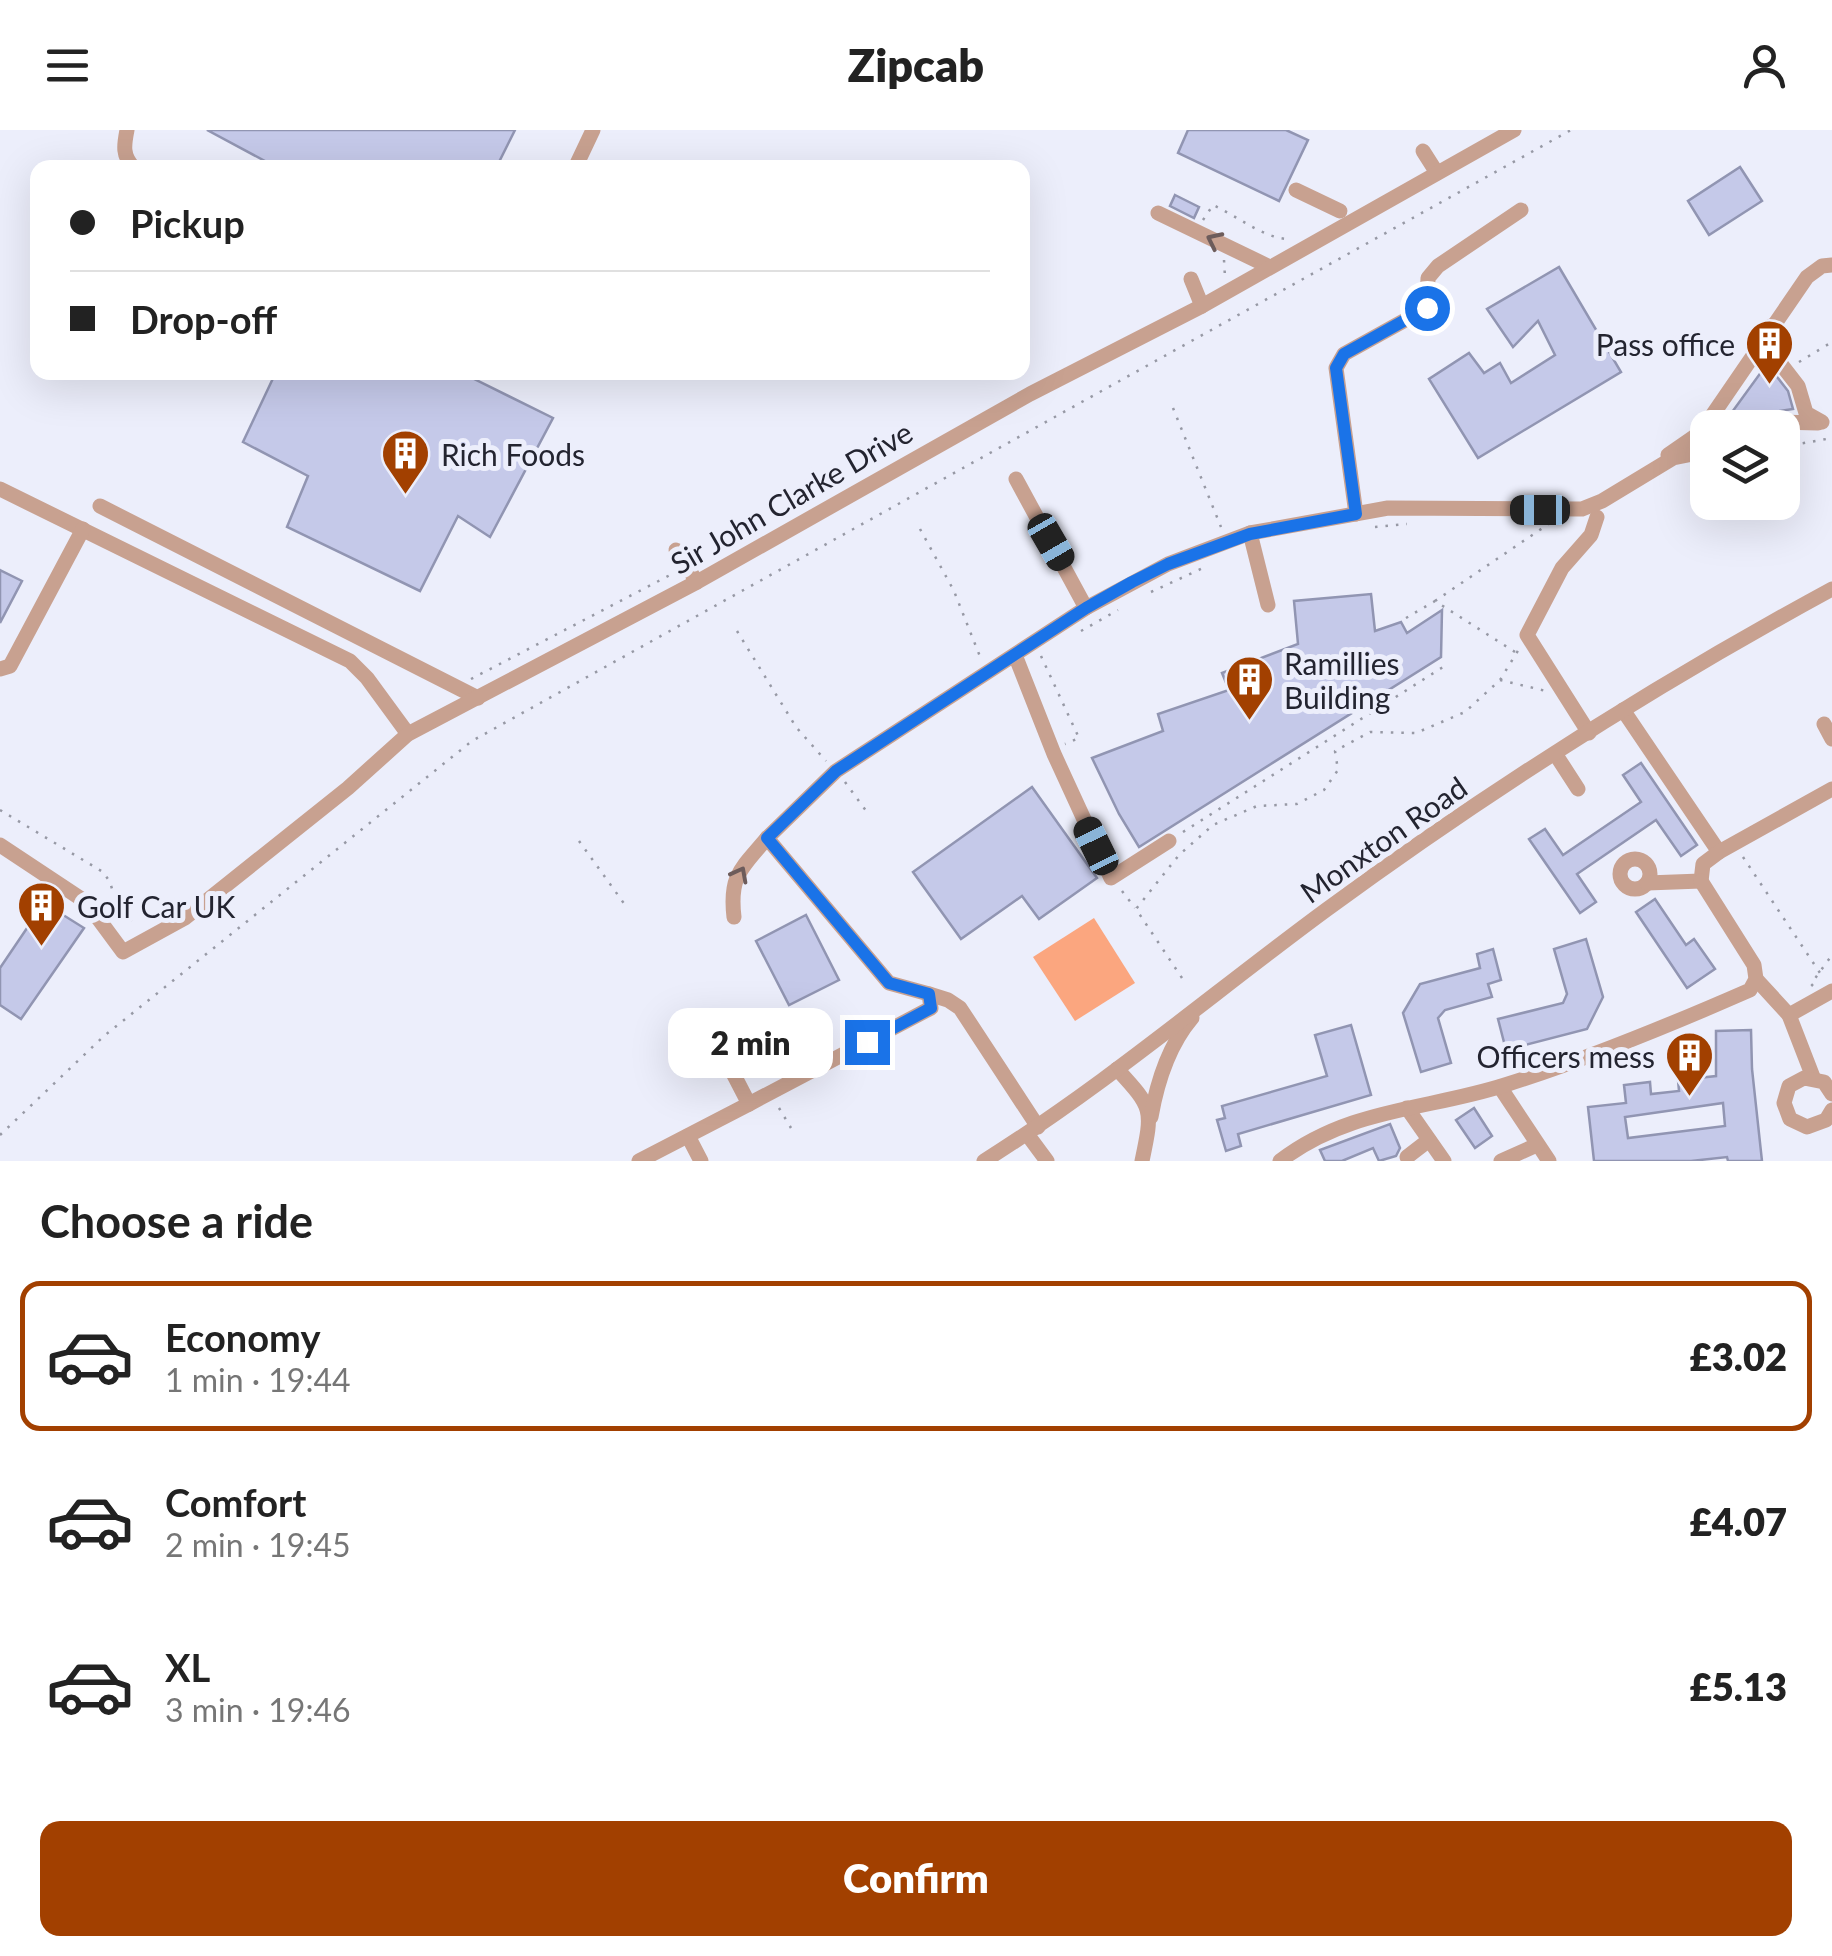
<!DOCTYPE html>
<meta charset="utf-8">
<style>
:root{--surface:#fff;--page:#f2f2f2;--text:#222;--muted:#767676;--line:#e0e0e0;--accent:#a24000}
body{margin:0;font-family:Lato,sans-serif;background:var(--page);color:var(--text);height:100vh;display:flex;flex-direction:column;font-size:38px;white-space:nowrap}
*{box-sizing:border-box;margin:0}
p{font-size:32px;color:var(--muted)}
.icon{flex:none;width:55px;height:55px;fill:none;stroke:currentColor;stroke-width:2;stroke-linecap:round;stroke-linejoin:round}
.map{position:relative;height:1031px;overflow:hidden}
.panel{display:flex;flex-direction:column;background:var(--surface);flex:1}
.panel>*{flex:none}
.banner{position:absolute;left:30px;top:30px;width:1000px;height:220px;border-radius:20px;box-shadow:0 10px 40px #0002;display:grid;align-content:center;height:220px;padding:0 40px;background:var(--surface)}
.buttons{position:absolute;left:1690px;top:280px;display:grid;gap:20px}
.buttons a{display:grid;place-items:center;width:110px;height:110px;border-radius:20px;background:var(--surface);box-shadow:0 10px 40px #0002;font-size:50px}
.end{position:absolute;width:45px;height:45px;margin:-22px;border:12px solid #1a73e8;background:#fff;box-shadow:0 0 0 5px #fff}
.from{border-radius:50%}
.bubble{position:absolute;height:70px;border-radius:20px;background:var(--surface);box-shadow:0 10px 40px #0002;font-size:32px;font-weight:800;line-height:70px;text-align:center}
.car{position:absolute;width:30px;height:60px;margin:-30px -15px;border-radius:12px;box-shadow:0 0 8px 2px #0007;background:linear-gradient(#222 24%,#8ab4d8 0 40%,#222 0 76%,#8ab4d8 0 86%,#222 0)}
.banner b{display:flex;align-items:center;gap:35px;height:95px;font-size:38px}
.banner b+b{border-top:2px solid var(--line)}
.banner i{width:25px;height:25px;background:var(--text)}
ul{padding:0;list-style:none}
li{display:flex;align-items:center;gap:30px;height:150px;margin:0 20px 15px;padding:0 20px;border:5px solid transparent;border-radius:20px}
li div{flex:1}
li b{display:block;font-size:38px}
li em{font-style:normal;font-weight:800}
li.active{border-color:var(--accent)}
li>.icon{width:90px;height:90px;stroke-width:1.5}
h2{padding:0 40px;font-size:45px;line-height:120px}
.primary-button{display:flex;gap:20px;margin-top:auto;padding:20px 40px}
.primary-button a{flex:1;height:115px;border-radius:20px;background:var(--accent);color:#fff;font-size:40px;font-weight:800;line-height:115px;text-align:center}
header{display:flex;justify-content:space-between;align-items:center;height:130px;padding:0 40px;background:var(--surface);font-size:45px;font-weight:800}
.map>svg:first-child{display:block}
</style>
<header><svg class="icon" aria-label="menu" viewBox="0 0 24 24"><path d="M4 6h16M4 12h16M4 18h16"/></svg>Zipcab<svg class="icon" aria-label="person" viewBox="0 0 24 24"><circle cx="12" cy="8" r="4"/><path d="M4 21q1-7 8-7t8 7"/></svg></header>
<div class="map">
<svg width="1832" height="1031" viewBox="0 0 1832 1031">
<rect width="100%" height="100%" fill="#eceefb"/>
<path fill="#fba67f" d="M1094,788L1135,853L1075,891L1033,827Z"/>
<g fill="#c5c9e9" stroke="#9195b2" stroke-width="2.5" fill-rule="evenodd">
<path d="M207,0H515L496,38H278Z"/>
<path d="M1188,0H1286L1308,10L1279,71L1178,23Z"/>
<path d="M1740,37L1762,71L1709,105L1688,71Z"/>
<path d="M1175,65L1199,77L1194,88L1170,76Z"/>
<path d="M1559,137L1621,242L1478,328L1429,249L1469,223L1484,243L1500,233L1511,253L1555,225L1538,191L1513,217L1487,179Z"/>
<path d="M1767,234L1788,261L1793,279L1727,289Z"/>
<path d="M276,242H460L553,288L490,407L458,386L420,461L287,397L308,346L243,312Z"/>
<path d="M0,440L22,451L0,493Z"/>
<path d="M1371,464L1375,501L1401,492L1407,503L1442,480L1441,527L1139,717L1119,684L1092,628L1163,601L1158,584L1229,560L1222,543L1298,514L1294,471Z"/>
<path d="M1641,633L1697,715L1681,726L1656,690L1577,744L1596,772L1580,783L1529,709L1545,699L1563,725L1641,672L1623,645Z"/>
<path d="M1032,657L1097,748L1039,789L1022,766L961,809L913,742Z"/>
<path d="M1655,769L1686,815L1694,809L1715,839L1687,858L1636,782Z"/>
<path d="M44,773L84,798L21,889L0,875V838Z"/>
<path d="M806,785L839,850L789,875L756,811Z"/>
<path d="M1586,809L1603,867L1587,899L1506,920L1498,889L1563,873L1567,864L1554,819Z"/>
<path d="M1493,819L1501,850L1488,854L1492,867L1445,880L1438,888L1451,933L1421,942L1403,883L1420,854L1480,838L1477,824Z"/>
<path d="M1351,895L1371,965L1238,1004L1241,1016L1226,1021L1217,990L1225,988L1222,976L1327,946L1315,905Z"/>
<path d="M1751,900L1752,939L1762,1031H1728L1727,1027L1691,1031H1594L1588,977L1626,973L1624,955L1650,952L1651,964L1679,961L1678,950L1716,946V901ZM1723,973L1725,996L1628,1008L1625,987Z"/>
<path d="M1474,978L1492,1006L1475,1018L1456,990Z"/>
<path d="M1390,994L1400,1018L1396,1026L1379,1031L1373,1018L1342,1031H1325L1320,1020Z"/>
</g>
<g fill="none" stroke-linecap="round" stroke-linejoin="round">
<g stroke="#9799a5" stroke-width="2.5" stroke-dasharray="2.5 8" stroke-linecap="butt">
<path d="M1203,90L1213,75C1237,86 1262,107 1287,109"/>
<path d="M1224,130L1225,147"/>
<path d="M1799,232L1832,212"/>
<path d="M1173,278L1221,397"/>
<path d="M1782,317L1832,308"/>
<path d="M1375,397L1407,394"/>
<path d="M920,399L954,461L981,529"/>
<path d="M1151,462L1203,438"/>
<path d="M1435,471L1550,393"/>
<path d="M1406,488L1435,471L1515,522"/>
<path d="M737,501L796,597L826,631"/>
<path d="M1081,501L1118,480"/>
<path d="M1041,526L1079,608L1065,614"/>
<path d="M471,549L672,444"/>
<path d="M1500,550L1546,561"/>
<path d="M845,652L867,682"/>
<path d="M0,680L103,742L110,752L120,786L139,793"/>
<path d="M1183,702L1443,537"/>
<path d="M579,711L628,779"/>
<path d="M1743,727L1820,843"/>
<path d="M1122,761L1135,778"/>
<path d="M1182,848L1136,779L1179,725L1213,695L1257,676L1297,674L1324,660L1338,640L1335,621L1370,602L1416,603L1465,582L1500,550L1519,519"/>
<path d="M1813,856L1811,854L1832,825"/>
<path d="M779,978L791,998"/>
<path d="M0,1005L104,906L472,611L1571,0"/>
</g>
<g stroke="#c8a190" stroke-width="15">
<path d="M127,0C124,15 122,26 134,38"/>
<path d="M1423,21L1437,43"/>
<path d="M575,38L593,0"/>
<path d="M1296,60L1340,81"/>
<path d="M1158,83L1270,137"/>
<path d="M1191,149L1202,176"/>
<path d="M1771,196L1774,225L1798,256L1806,283L1822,292"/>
<path d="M1740,298L1777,292L1818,293"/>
<path d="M1668,325L1694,307L1707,293L1807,147L1822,136L1832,135"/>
<path d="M1016,349L1086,478"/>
<path d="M0,359L350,531L367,548L408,604"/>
<path d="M100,376L478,568"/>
<path d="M1356,384L1336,238L1344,224L1427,178L1428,148L1438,136L1521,80"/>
<path d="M1250,403L1268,475"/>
<path d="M676,420L697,452"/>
<path d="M1015,525L1054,624L1111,748L1169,711"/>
<path d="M0,539L10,536L83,399"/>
<path d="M1623,580L1719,722"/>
<path d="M1824,594L1832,609"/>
<path d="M1589,603L1527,505L1562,438L1591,405L1597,387"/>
<path d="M1556,625L1578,659"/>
<path d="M0,715L86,772L123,822L185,788L348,658L408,604L697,452L1030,264L1202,176L1514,0"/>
<circle cx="1635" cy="744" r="15"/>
<path d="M1647,753L1701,751L1703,734L1719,722L1832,659"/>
<path d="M734,787C729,745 742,738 767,708"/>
<path d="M1756,849L1789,885L1813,947"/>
<path d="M929,864L948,870L960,878L1038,997"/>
<path d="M1789,885L1832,861"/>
<path d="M721,920L749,974L931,878L929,864L889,853L767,708L836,641L1086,478L1168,434L1250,403L1388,378L1582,379L1602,371L1673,328L1708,321"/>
<path d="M1117,939C1153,978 1153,979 1142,1031"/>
<path d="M1500,957L1549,1031"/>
<path d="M1832,964L1824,952L1804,948L1789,956L1784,973L1790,989L1807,997L1826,990L1832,980"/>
<path d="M1407,978L1444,1031"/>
<path d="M1151,987C1157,953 1169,915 1192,888"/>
<path d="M1027,1004L1047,1031"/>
<path d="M688,1006L701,1031"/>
<path d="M1407,1027L1429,1010"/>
<path d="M639,1031L749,974"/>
<path d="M984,1031C1104,956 1212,864 1326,780C1487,662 1657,554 1832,459"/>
<path d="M1280,1031C1349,978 1427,980 1505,955C1588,929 1670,895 1750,860L1756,849L1754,835L1701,751"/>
<path d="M1501,1031L1537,1015"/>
</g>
</g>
<defs><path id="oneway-chevron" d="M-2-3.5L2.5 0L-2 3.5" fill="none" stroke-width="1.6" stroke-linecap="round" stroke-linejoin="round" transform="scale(2.5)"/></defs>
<g stroke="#6d5c5b">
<use href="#oneway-chevron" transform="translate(1214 110) rotate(-154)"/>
<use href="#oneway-chevron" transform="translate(740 744) rotate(-62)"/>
</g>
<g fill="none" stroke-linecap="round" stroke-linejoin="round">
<path stroke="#1a73e8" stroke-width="12" d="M867,912L931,878L929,864L889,853L767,708L836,641L1086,478L1132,452L1168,434L1250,404L1356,384L1336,238L1344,224L1427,178"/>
</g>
<defs>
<symbol id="building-pin" viewBox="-11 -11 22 30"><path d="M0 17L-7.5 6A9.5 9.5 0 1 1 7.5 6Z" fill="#a24000" stroke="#eceefb"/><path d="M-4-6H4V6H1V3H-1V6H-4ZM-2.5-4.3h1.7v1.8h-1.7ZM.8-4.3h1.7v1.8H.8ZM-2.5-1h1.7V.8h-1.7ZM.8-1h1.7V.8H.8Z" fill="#fff"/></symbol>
</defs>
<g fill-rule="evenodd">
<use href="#building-pin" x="1742" y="186" width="55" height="75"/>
<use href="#building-pin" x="378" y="296" width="55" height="75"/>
<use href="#building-pin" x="1222" y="522" width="55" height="75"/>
<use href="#building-pin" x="14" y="748" width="55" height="75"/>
<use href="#building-pin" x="1662" y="898" width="55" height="75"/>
</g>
<g text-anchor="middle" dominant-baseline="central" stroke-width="10" stroke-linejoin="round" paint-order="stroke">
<g font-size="30" fill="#232430" stroke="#eceefb" text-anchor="start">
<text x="1735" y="214" text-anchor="end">Pass office</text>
<text x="441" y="324">Rich Foods</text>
<text x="1284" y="533">Ramillies<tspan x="1284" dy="34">Building</tspan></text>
<text x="77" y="776">Golf Car UK</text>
<text x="1655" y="926" text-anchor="end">Officers mess</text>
</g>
<g font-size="30" fill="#232430" stroke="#eceefb">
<text transform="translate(791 367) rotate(-30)">Sir John Clarke Drive</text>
<text transform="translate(1383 709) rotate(-35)">Monxton Road</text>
</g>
</g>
</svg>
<div class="buttons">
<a><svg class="icon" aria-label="layers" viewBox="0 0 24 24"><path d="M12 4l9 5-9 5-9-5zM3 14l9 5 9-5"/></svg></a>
</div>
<i class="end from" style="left:1427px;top:178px"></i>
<i class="end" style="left:867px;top:912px"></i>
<div class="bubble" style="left:668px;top:878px;width:165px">2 min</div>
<i class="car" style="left:1540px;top:380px;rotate:270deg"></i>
<i class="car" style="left:1051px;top:412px;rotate:150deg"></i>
<i class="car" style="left:1096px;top:716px;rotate:334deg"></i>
<div class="banner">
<b><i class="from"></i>Pickup</b>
<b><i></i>Drop-off</b>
</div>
</div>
<section class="panel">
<h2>Choose a ride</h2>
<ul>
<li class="active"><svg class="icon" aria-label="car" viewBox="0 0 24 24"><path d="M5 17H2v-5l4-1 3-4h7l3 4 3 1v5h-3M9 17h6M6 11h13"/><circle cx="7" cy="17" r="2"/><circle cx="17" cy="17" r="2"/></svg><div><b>Economy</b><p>1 min · 19:44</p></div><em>£3.02</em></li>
<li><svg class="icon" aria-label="car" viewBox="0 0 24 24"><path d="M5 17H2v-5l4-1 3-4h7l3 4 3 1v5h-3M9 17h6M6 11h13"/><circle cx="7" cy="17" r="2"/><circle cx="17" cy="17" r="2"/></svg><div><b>Comfort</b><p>2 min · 19:45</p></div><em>£4.07</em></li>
<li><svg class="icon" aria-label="car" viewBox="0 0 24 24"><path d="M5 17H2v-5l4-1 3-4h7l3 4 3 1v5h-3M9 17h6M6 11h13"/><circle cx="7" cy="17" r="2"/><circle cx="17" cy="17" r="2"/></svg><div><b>XL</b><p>3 min · 19:46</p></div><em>£5.13</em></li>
</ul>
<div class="primary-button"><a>Confirm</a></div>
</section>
